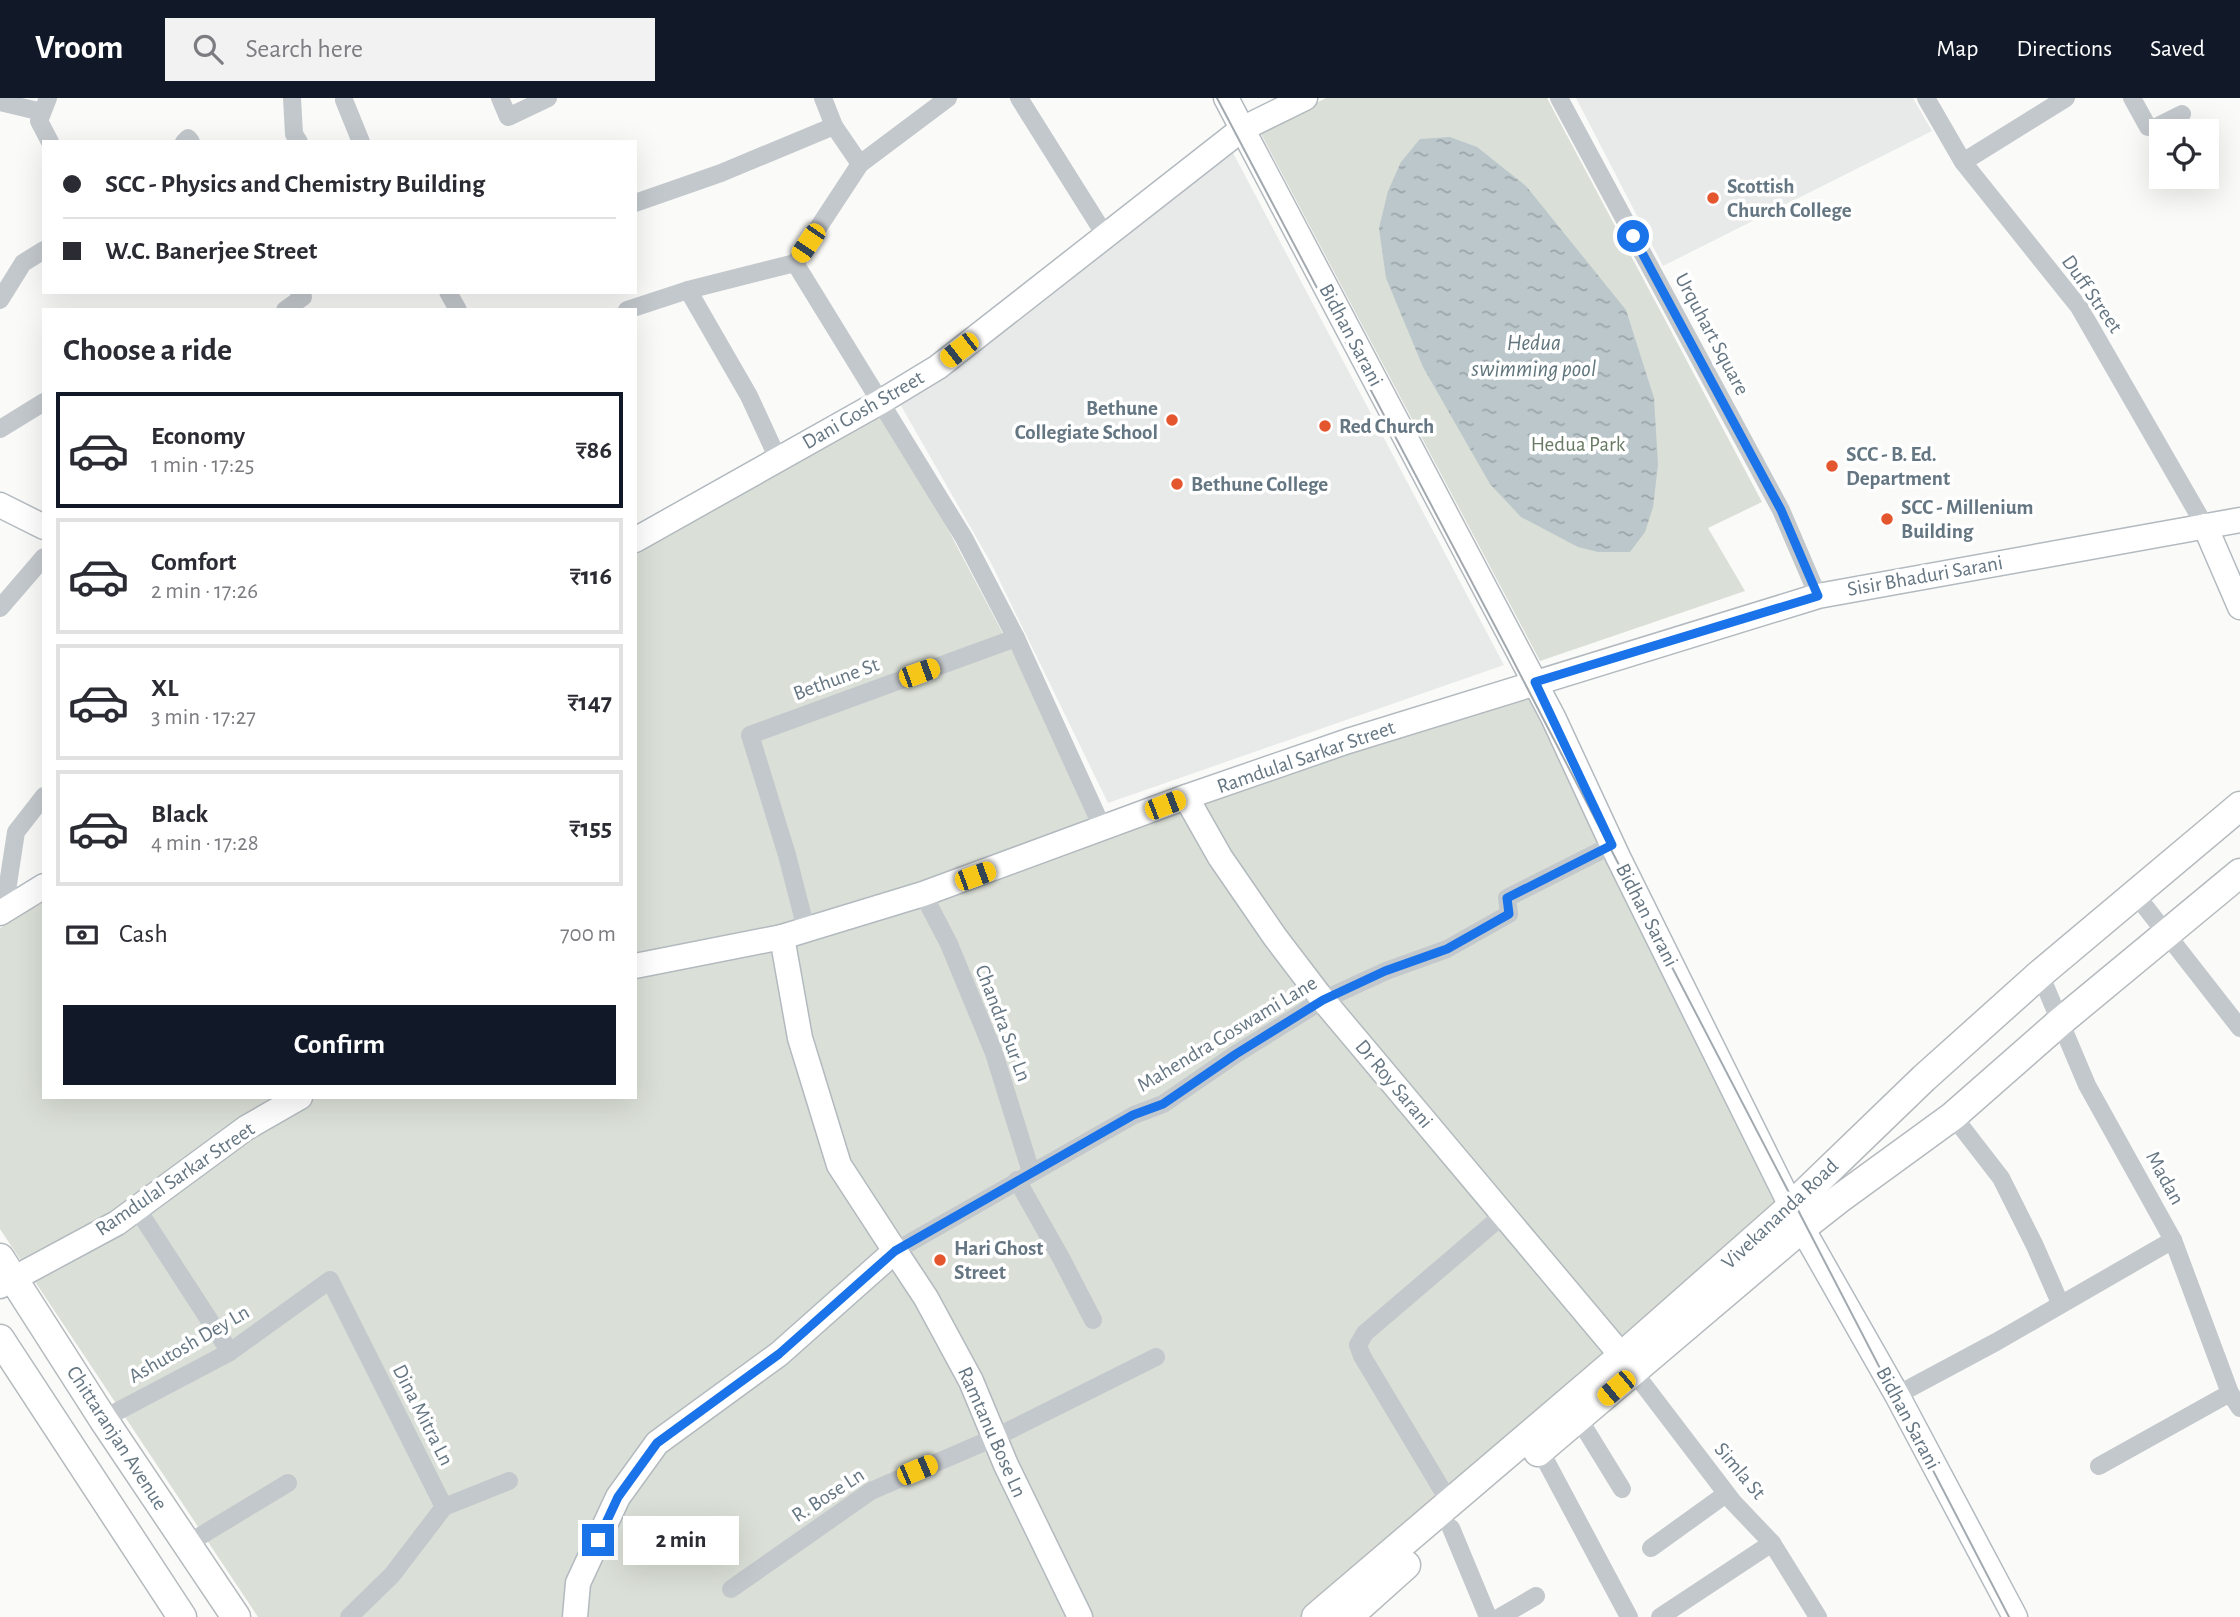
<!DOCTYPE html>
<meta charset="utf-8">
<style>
:root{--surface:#fff;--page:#f2f2f3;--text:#2b2b33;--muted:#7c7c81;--line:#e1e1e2;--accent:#111827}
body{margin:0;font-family:"Alegreya Sans",sans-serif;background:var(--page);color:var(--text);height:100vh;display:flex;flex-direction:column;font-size:26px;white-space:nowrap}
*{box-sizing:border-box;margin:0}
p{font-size:23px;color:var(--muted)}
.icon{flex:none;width:38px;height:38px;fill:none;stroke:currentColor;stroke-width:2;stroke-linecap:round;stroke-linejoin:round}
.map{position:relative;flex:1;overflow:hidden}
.panel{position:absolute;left:42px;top:210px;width:595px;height:791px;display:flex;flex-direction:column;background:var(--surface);border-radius:0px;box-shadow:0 7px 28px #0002}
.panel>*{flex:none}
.top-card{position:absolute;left:42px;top:42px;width:595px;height:154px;border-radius:0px;box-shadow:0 7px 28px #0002;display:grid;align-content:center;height:154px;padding:0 21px;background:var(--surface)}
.fabs{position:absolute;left:2149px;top:21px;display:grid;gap:14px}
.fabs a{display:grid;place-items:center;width:70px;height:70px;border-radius:0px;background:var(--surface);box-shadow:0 7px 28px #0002;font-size:35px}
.end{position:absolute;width:32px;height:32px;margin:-16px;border:9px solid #1a73e8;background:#fff;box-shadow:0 0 0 4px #fff}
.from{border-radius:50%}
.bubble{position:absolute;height:49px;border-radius:0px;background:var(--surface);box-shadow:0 7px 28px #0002;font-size:23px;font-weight:700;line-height:49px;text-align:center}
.car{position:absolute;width:21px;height:42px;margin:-21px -10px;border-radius:9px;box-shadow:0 0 5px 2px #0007;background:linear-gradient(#f5c518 24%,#345 0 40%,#f5c518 0 76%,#345 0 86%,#f5c518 0)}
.top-card b{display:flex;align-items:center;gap:24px;height:66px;font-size:26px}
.top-card b+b{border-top:2px solid var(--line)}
.top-card i{width:18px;height:18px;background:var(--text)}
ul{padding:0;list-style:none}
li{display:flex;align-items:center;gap:21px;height:116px;margin:0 14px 10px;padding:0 7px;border:4px solid var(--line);border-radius:0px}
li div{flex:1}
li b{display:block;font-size:26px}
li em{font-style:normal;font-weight:700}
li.on{border-color:var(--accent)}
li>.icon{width:63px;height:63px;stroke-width:1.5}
h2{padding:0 21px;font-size:32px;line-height:84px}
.pay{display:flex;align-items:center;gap:18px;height:77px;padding:0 21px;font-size:26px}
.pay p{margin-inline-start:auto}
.button{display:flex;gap:14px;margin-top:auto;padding:14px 21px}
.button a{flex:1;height:80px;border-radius:0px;background:var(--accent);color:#fff;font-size:28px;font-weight:700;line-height:80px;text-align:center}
header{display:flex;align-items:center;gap:42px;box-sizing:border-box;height:98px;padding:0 35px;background:var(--accent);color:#fff}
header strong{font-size:33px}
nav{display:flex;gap:38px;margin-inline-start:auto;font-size:24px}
.search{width:490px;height:63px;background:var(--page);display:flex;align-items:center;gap:18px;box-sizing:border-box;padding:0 24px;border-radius:0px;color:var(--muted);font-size:26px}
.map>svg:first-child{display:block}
</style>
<header>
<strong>Vroom</strong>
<div class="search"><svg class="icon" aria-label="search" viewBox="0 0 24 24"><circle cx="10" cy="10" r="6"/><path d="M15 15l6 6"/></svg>Search here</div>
<nav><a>Map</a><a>Directions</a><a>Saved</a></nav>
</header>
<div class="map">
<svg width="2240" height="1519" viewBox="0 0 2240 1519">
<defs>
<pattern id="water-ripples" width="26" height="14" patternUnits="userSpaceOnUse" patternTransform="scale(1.75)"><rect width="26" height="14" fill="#bbc7cb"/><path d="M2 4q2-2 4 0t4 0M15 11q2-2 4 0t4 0" fill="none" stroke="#9ca6aa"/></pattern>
</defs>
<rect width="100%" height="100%" fill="#fafaf8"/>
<g fill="#e8e9e9">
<path d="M1576,0H1913L1932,33L1663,168Z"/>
<path d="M1231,51L1504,567L1108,705L991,465L900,306Z"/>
</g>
<g fill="#dadfd7">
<path d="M1326,0H1547L1762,404L1708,430L1745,493L1540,563L1260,34Z"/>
<path d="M883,308L1107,733L1536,586L1800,1114L1313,1519H258L0,1131V830L44,804V999H635V454Z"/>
</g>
<path fill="url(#water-ripples)" d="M1450,39L1477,49L1526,88L1626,212L1654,300L1658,367L1653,409L1645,434L1630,454H1598L1578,449L1521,419L1490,386L1423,269L1386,180L1379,130L1388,93L1401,64L1420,41Z"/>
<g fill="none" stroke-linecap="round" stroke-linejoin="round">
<defs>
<g id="secondary">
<path d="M1226,0L1553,619L1618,759L1802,1130L1897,1297L2015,1519"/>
<path d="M0,407L44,429"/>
<path d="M2205,428L2240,509"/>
<path d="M635,442L882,303L938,269L1242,31L1305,0"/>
<path d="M1186,699L1220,759L1275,839L1323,902L1622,1258"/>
<path d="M0,815L44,788"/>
<path d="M635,868L782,839L923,796L1186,699L1348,643L1818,498L2240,422"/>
<path d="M895,1153L926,1200L971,1283L1006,1367L1080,1519"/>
<path d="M0,1188L117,1125L246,1030L300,999"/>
<path d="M575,1519L578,1485L618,1399L657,1345L779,1256L895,1153L839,1067L800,940L782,839"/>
</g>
<g id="primary">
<path d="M0,1160L103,1321L236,1519"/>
<path d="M0,1241L182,1519"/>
<path d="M1538,1354L1802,1130L1839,1101L1953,1018L2060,924L2240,775"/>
<path d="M1316,1519L1622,1258L1783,1116L1924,980L2040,876L2240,708"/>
<path d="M1348,1519L1406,1467"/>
</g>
</defs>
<use href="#secondary" stroke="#b3babf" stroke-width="27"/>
<use href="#primary" stroke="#b5babe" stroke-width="31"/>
<g stroke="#c3c8cc" stroke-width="18">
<path d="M48,0L39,23L50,44"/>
<path d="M292,0L294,36L299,44"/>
<path d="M500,0L508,19L548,0"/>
<path d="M823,0L834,28L860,66L795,165L964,440L1016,540L1103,731"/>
<path d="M1019,0L1105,137"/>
<path d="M1559,0L1781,412L1818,498"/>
<path d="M1926,0L1963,64L2079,209L2205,428"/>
<path d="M2132,0L2148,29H2156L2182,16"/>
<path d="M344,2L361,44"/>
<path d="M0,4L42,14"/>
<path d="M184,44L188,40L191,44"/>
<path d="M1963,64L2066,0"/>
<path d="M860,66L948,0"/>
<path d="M635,105L721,75L834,28"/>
<path d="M688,192L749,298L778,361"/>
<path d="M448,194L458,212"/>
<path d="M0,202L23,165L44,152"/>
<path d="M285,212L303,199L299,194"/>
<path d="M627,212L688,192L795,165"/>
<path d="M0,331L44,304"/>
<path d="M0,510L44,459"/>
<path d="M923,796L949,846L994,955L1031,1074"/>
<path d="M2136,797L2240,930"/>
<path d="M4,812L16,734L44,698"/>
<path d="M806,831L787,757L750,637L1016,540"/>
<path d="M2040,876L2087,987L2173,1142L2230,1295L2240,1310"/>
<path d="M1953,1018L2001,1080L2035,1148L2060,1205"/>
<path d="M1017,1082L1061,1160L1093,1222"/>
<path d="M136,1109L230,1254"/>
<path d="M895,1153L1134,1017L1163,1006L1236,956L1323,902L1386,873L1447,851L1509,816L1507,800L1612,747"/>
<path d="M1627,1265L1733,1404L1772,1445L1818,1519"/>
<path d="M1897,1297L1996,1244L2173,1142"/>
<path d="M103,1321L230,1254L330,1182L444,1409L509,1383"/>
<path d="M1579,1321L1622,1391"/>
<path d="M1540,1352L1629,1519"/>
<path d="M2099,1368L2230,1295"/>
<path d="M1450,1405L1362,1258L1358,1247L1365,1235L1503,1117"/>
<path d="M1451,1430L1488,1519"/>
<path d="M187,1446L288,1385"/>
<path d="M1651,1450L1726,1396"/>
<path d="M731,1491L871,1393L996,1339L1156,1259"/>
<path d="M349,1519L392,1477L444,1409"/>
<path d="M1500,1519L1536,1498"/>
<path d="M1660,1519L1772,1445"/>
</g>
<use href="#secondary" stroke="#fff" stroke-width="24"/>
<use href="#primary" stroke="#fff" stroke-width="28"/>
<path stroke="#a2aab0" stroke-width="2" d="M1217,0L1506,549L2009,1519"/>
</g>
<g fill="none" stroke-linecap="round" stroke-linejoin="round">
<path stroke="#1a73e8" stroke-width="9" d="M598,1442L618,1399L657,1345L779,1256L895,1153L1133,1017L1163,1006L1236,956L1323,902L1385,873L1447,851L1509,816L1507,800L1612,747L1535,584L1818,498L1781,412L1633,138"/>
</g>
<g fill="#e4572e" stroke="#fff" stroke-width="2.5">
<circle cx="1713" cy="100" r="7"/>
<circle cx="1172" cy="322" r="7"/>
<circle cx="1325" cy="328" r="7"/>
<circle cx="1832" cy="368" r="7"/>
<circle cx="1177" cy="386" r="7"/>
<circle cx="1887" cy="421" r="7"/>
<circle cx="940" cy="1162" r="7"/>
</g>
<g text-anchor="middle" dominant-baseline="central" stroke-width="7" stroke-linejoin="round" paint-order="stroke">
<g font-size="21" font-weight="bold" fill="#657683" stroke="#fff" text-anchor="start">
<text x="1727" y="88">Scottish<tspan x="1727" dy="24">Church College</tspan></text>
<text x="1158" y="310" text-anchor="end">Bethune<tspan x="1158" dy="24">Collegiate School</tspan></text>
<text x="1339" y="328">Red Church</text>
<text x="1846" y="356">SCC - B. Ed.<tspan x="1846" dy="24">Department</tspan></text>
<text x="1191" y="386">Bethune College</text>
<text x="1901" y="409">SCC - Millenium<tspan x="1901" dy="24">Building</tspan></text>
<text x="954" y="1150">Hari Ghost<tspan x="954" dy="24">Street</tspan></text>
</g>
<g font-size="21" fill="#657683" stroke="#fff">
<text transform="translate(2092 196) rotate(55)">Duff Street</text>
<text transform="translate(1712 236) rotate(62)">Urquhart Square</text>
<text transform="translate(1351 237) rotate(62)">Bidhan Sarani</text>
<text transform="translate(863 312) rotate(-30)">Dani Gosh Street</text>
<text transform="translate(1925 478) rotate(-10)">Sisir Bhaduri Sarani</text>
<text transform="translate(836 581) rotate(-20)">Bethune St</text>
<text transform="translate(1306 659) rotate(-19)">Ramdulal Sarkar Street</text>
<text transform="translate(1647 817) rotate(63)">Bidhan Sarani</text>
<text transform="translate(1003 925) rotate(69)">Chandra Sur Ln</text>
<text transform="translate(1227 936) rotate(-31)">Mahendra Goswami Lane</text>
<text transform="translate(1394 986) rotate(50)">Dr Roy Sarani</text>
<text transform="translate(2165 1080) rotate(61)">Madan</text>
<text transform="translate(175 1081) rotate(-34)">Ramdulal Sarkar Street</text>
<text transform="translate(1780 1116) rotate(-43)">Vivekananda Road</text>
<text transform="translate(189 1246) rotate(-30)">Ashutosh Dey Ln</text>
<text transform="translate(423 1317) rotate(63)">Dina Mitra Ln</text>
<text transform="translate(1908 1320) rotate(62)">Bidhan Sarani</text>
<text transform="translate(992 1334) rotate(66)">Ramtanu Bose Ln</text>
<text transform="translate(117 1340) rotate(57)">Chittaranjan Avenue</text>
<text transform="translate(1740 1373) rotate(50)">Simla St</text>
<text transform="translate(828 1397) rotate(-33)">R. Bose Ln</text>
</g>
<g font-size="21" fill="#687a64" stroke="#fff">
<text x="1578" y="346">Hedua Park</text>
</g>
<g font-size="23" font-style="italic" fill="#60757c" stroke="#fff">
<text x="1534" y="245">Hedua<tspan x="1534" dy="26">swimming pool</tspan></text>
</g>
</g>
</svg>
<div class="fabs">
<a><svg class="icon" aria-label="locate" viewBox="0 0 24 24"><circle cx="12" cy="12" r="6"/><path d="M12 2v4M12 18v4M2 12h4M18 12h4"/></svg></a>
</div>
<i class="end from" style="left:1633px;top:138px"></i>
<i class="end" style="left:598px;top:1442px"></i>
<div class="bubble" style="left:623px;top:1418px;width:116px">2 min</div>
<i class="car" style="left:808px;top:145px;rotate:214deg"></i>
<i class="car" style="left:959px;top:252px;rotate:232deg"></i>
<i class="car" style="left:919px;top:575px;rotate:70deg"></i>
<i class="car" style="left:1165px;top:707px;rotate:69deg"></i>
<i class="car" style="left:975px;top:778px;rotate:70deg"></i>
<i class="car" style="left:1616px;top:1290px;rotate:230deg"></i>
<i class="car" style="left:917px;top:1372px;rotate:67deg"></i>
<div class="top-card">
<b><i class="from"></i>SCC - Physics and Chemistry Building</b>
<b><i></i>W.C. Banerjee Street</b>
</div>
<section class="panel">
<h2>Choose a ride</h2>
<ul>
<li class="on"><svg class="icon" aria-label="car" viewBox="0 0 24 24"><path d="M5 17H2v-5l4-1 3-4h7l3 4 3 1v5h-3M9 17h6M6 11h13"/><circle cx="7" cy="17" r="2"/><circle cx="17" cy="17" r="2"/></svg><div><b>Economy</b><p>1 min · 17:25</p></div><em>₹86</em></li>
<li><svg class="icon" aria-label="car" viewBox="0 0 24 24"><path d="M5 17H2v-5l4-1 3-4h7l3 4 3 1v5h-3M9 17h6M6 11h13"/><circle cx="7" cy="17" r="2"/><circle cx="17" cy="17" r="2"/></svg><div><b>Comfort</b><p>2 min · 17:26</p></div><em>₹116</em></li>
<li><svg class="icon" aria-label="car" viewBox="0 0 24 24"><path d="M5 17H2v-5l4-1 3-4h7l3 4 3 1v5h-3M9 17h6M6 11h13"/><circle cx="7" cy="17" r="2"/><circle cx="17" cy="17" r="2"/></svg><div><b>XL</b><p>3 min · 17:27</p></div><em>₹147</em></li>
<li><svg class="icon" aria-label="car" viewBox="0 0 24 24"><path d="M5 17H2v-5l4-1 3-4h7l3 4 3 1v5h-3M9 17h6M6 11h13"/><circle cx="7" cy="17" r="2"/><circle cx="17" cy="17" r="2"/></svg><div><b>Black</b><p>4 min · 17:28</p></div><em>₹155</em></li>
</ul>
<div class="pay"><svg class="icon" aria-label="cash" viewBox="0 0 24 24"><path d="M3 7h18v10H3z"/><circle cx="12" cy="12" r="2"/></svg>Cash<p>700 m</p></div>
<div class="button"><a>Confirm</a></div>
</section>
</div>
